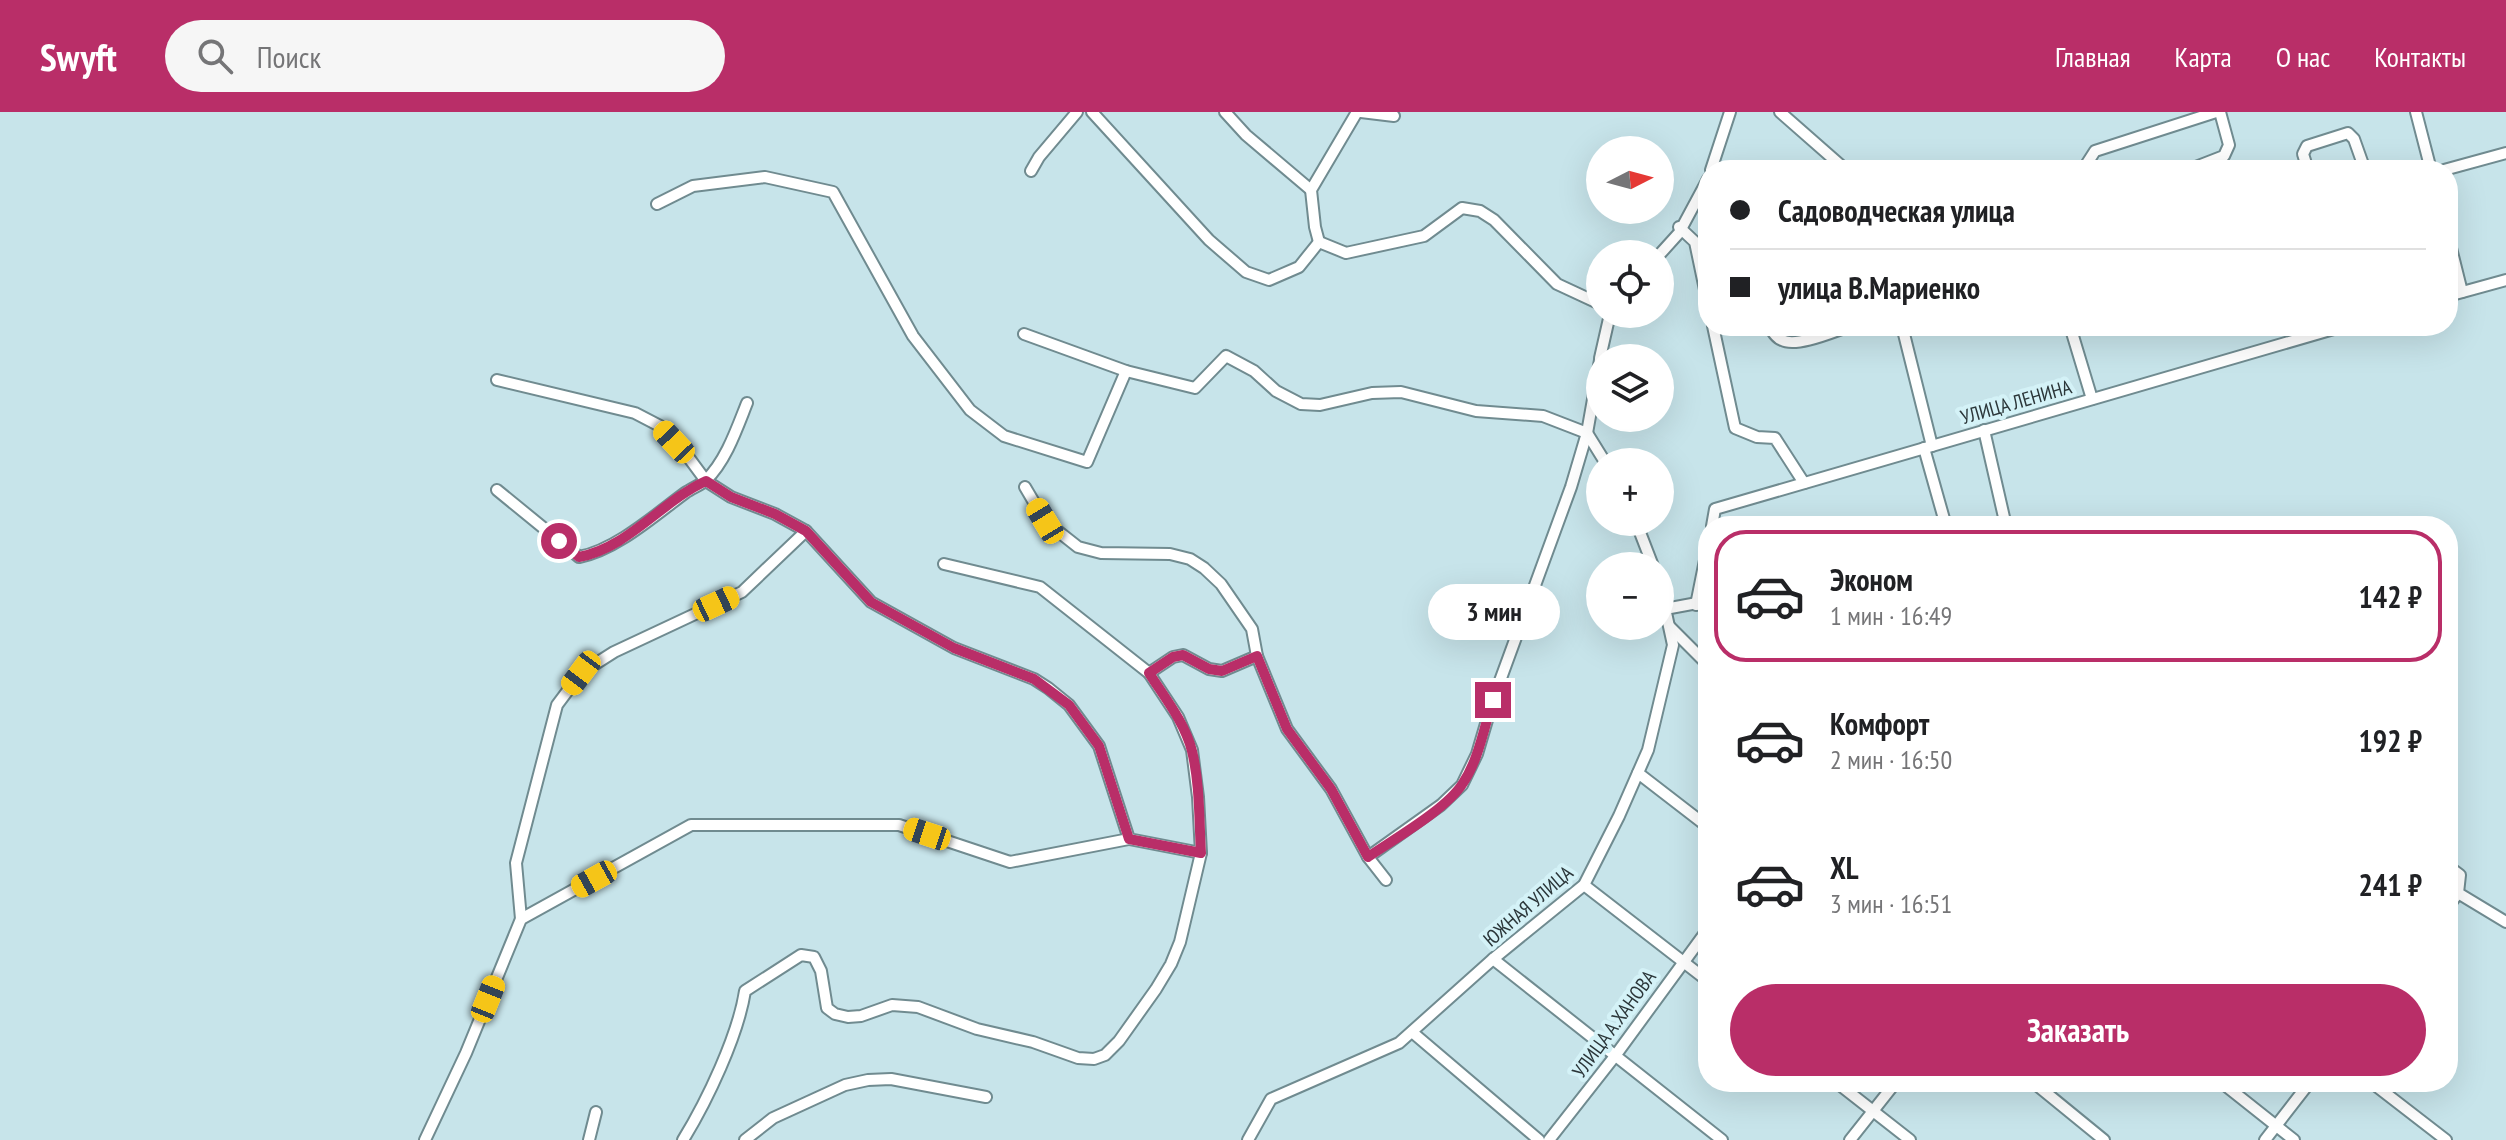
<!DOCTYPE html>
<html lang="ru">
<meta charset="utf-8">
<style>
:root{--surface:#fff;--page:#f6f6f6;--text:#202124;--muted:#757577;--line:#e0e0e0;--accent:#b92e68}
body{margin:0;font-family:"PT Sans Narrow",sans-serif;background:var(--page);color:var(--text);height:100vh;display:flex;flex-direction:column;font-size:30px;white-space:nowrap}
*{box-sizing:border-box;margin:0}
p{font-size:26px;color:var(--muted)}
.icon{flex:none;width:44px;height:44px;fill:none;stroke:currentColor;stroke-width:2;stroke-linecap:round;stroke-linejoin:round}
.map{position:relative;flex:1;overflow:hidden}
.drawer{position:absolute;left:1698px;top:404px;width:760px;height:576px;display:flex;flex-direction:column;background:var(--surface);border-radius:32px;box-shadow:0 8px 32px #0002}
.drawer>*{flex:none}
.banner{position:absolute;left:1698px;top:48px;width:760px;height:176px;border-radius:32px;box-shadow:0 8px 32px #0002;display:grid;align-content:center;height:176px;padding:0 32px;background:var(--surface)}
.needle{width:52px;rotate:84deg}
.controls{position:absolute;left:1586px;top:24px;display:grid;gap:16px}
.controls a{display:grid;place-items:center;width:88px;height:88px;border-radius:50%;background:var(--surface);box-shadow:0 8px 32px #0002;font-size:40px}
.end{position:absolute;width:36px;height:36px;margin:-18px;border:10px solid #b92e68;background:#fff;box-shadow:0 0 0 4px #fff}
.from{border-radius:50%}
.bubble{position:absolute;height:56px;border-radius:28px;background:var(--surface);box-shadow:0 8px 32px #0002;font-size:26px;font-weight:700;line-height:56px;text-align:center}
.car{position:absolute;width:24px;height:48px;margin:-24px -12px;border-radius:10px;box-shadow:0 0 6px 2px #0007;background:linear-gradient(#f5c518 24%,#345 0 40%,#f5c518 0 76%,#345 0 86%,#f5c518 0)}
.banner b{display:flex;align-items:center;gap:28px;height:76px;font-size:30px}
.banner b+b{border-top:2px solid var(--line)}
.banner i{width:20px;height:20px;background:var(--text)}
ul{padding:14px 0 0;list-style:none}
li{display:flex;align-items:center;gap:24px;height:132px;margin:0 16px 12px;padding:0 16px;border:4px solid transparent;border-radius:32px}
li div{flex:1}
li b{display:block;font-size:30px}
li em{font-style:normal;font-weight:700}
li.current{border-color:var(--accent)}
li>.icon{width:72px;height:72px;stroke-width:1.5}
.button{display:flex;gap:16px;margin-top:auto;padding:16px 32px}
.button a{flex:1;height:92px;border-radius:48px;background:var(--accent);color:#fff;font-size:32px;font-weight:700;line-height:92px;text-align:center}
header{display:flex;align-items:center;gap:48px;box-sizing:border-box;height:112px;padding:0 40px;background:var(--accent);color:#fff}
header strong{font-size:38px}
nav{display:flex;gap:44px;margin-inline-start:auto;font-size:28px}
.search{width:560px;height:72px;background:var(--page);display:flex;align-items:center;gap:20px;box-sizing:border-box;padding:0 28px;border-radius:44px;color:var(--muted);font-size:30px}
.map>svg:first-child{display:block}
</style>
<header>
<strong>Swyft</strong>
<div class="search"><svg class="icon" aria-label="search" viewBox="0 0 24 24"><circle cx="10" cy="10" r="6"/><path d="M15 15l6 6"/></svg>Поиск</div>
<nav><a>Главная</a><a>Карта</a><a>О нас</a><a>Контакты</a></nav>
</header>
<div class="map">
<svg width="2506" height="1028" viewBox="0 0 2506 1028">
<rect width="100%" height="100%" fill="#c7e4ea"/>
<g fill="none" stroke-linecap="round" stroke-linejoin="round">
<defs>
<g id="minor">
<path d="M1092,0L1209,128L1246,160L1269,168L1299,155L1319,130"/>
<path d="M1225,0L1246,23L1311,78"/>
<path d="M1361,0L1394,4"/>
<path d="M1780,0L1846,58"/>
<path d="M2416,0L2431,58"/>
<path d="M1711,58L1730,0"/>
<path d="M2087,58L2086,53L2095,39L2216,0"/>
<path d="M2188,58L2224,44L2229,33L2220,0"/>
<path d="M2308,58L2303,42L2307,34L2348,21L2354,27L2365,58"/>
<path d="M2444,58L2506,41"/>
<path d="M1031,59L1039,45L1077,0"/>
<path d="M657,92L693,74L765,65L833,80L913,224L970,298L1004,324L1087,350L1126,259"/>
<path d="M1679,115L1695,130L1708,192"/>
<path d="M2448,124L2462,180"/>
<path d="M1319,130L1346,141L1424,124L1462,96L1480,99L1494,108L1557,172L1600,192"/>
<path d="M1319,130L1315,115L1311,78L1357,0"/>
<path d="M1660,142L1679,121L1708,67"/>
<path d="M2448,184L2506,168"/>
<path d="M1713,214L1735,316L1757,325L1775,326L1804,371"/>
<path d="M1769,214C1772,219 1776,226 1782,228C1796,236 1835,219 1850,214"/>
<path d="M1902,214L1932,334"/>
<path d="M2070,214L2092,287"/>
<path d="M1024,222L1126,259L1195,276L1226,244L1254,259L1276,279L1301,292L1320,293L1372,281L1401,280L1476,299L1543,304L1587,321"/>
<path d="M1600,246L1610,202"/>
<path d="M497,268L635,301L660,314L689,346L706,369L731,385L775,402L806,419L871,490L954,536L1034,567L1048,576L1069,593L1099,634L1129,727L1201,741"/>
<path d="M1984,318L2006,414"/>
<path d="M1587,321L1605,350"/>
<path d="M1924,336L1946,414"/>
<path d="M1025,375L1045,409L1078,435L1101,441L1170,442L1190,447L1204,456L1221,472L1252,517L1257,544L1287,617L1331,677L1368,745L1386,768"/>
<path d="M497,378L579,445C616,438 655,403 685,381C692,376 701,373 706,368C726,349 737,316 747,291"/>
<path d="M1636,410L1653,454"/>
<path d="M1712,414L1715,397L2344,214"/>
<path d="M1696,493L1708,433"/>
<path d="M1665,497L1708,489"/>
<path d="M1670,515L1708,553"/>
<path d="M1149,561L1173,545L1183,543L1209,557L1222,559L1257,544"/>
<path d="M1638,661L1708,715"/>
<path d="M1368,745L1441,693L1462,673L1477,642L1493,588L1571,375L1587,321L1600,248"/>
<path d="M2448,754L2460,763L2458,781L2506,810"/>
<path d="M1584,773L1708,869"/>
<path d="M2448,795L2458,781"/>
<path d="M521,807L516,751L557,593L581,561L614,540L742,480L806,419"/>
<path d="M1493,847L1722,1028"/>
<path d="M1412,920L1539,1028"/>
<path d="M1836,970L1910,1028"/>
<path d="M2033,970L2104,1028"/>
<path d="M2221,970L2294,1028"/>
<path d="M2371,970L2446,1028"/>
<path d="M425,1028L466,941L521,807L691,713H899L1010,750L1129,727"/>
<path d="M589,1028L596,1000"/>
<path d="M683,1028C707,989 738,924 745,879L801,843L814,845L821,859L827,896L835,902L848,905L861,904L892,893L918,895L977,917L1033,930L1078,946L1094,947L1105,943L1119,929L1156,877L1171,852L1180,830L1201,741L1198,685L1192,638L1178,605L1149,561L1040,475L944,452"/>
<path d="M745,1028L773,1006L845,973L868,968L891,967L986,985"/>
<path d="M1248,1028L1271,987L1399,931L1493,847L1584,773L1619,704L1648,638L1673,533L1660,473"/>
<path d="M1549,1028L1615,944L1708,817"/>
<path d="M1850,1028L1896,970"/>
<path d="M2265,1028L2310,970"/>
</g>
</defs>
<use href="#minor" stroke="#708b90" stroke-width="14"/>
<use href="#minor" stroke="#fff" stroke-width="10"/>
</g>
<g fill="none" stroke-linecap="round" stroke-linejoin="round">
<path stroke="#b92e68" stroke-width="10" d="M559,429L579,445C628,436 662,389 706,369L731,385L775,402L806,419L871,490L954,536L1034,567L1069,593L1099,634L1129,727L1201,741C1199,708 1200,672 1192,639C1185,611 1165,586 1149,561L1173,545L1183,543L1209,557L1222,559L1257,544L1287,617L1331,677L1368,745C1394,727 1447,697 1463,671C1479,647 1484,615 1493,588"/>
</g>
<g text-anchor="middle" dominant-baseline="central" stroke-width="8" stroke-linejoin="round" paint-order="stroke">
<g font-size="20" fill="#2b3639" stroke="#d4f2f7">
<text transform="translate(2016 290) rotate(-16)">УЛИЦА ЛЕНИНА</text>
<text transform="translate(1528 794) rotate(-41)">ЮЖНАЯ УЛИЦА</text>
<text transform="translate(1614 912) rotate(-54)">УЛИЦА А.ХАНОВА</text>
</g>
</g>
</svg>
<div class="controls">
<a><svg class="needle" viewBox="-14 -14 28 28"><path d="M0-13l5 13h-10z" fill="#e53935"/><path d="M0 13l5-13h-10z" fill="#757577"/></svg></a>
<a><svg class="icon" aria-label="locate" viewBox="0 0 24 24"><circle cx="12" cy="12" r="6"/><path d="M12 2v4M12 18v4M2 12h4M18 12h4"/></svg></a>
<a><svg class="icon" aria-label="layers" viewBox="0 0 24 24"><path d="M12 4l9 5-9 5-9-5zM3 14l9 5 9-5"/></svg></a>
<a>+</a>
<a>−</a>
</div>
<i class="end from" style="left:559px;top:429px"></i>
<i class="end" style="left:1493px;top:588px"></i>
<div class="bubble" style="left:1428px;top:472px;width:132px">3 мин</div>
<i class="car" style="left:674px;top:330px;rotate:317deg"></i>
<i class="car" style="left:1045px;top:409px;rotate:329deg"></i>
<i class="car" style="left:716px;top:492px;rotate:65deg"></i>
<i class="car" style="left:581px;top:561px;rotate:217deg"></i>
<i class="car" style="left:927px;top:722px;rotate:288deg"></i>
<i class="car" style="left:594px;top:767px;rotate:241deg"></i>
<i class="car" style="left:488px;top:887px;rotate:22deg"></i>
<div class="banner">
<b><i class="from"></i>Садоводческая улица</b>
<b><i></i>улица В.Мариенко</b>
</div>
<section class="drawer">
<ul>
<li class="current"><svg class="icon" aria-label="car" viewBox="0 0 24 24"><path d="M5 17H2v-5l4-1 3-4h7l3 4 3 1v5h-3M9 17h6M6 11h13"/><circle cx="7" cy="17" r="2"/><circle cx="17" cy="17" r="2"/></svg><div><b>Эконом</b><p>1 мин · 16:49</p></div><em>142 ₽</em></li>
<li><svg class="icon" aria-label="car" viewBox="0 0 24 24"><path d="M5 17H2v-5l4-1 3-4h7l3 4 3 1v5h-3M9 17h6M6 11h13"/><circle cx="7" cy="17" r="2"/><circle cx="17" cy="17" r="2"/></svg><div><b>Комфорт</b><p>2 мин · 16:50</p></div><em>192 ₽</em></li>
<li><svg class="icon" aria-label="car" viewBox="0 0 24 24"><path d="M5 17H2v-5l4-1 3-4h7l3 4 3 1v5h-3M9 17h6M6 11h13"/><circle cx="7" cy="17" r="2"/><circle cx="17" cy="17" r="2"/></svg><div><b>XL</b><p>3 мин · 16:51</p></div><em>241 ₽</em></li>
</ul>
<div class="button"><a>Заказать</a></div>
</section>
</div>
